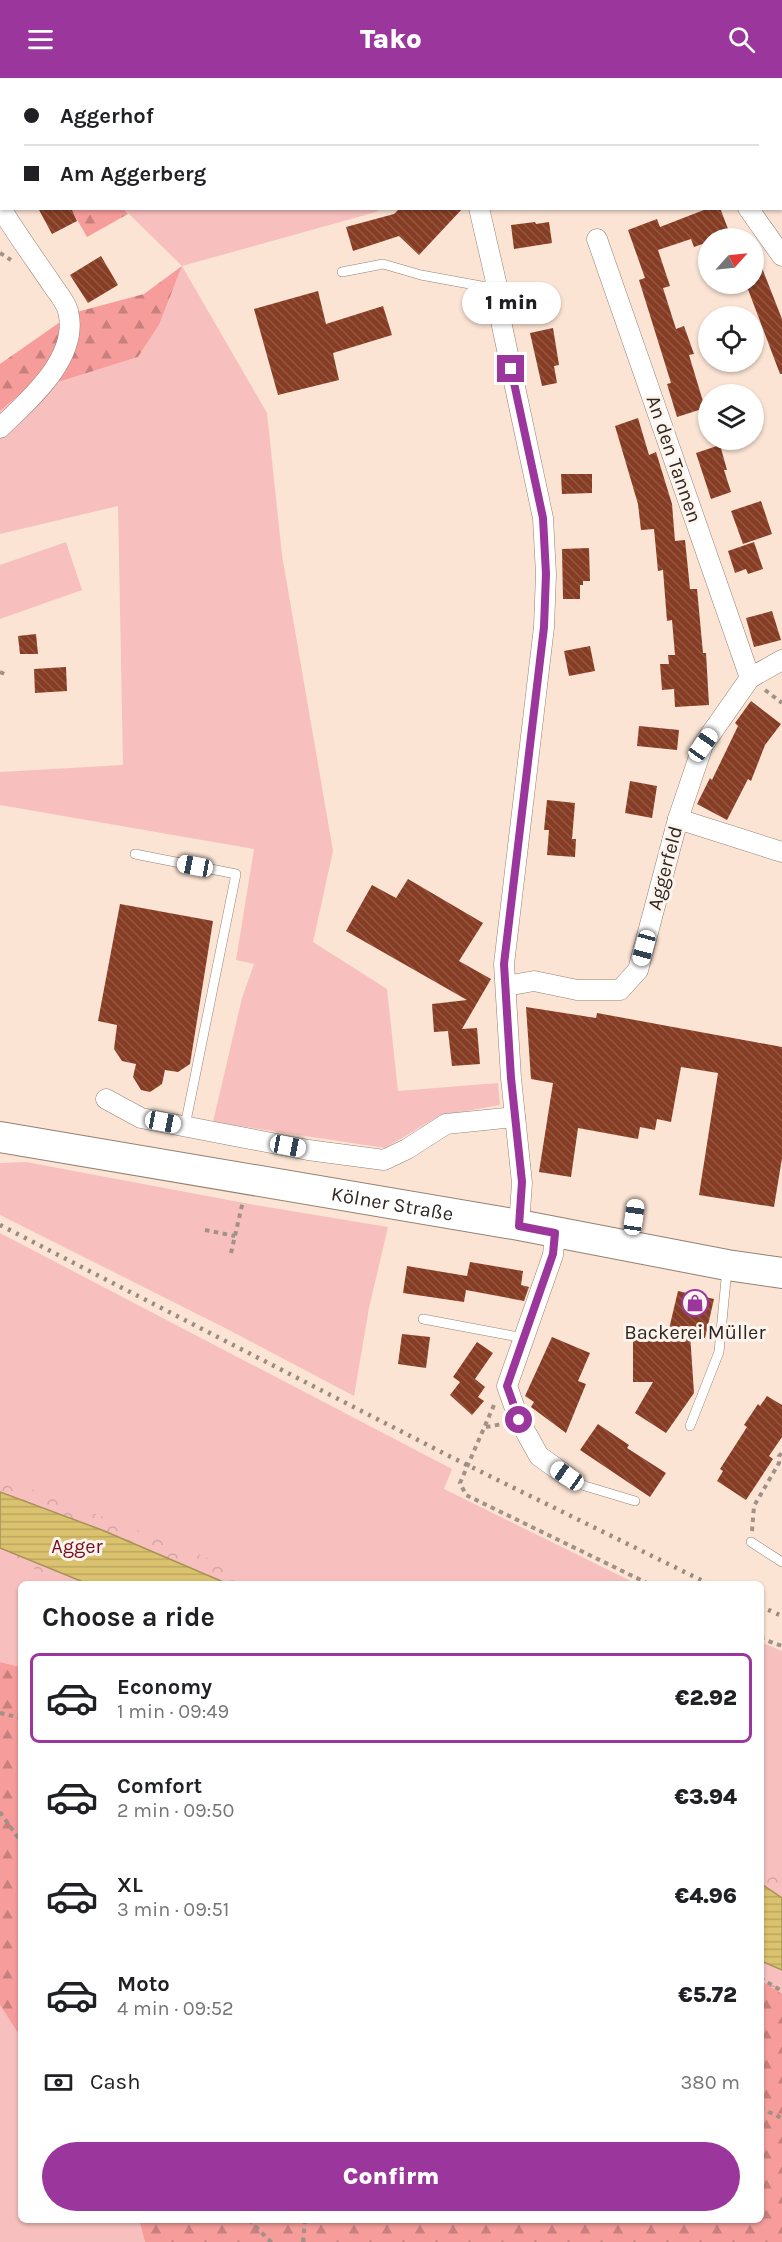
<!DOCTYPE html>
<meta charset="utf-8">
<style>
:root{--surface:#fff;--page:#f6f6f6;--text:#202124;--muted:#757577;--line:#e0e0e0;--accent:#9a369c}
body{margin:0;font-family:Karla,sans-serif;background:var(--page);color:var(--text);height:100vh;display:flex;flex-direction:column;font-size:22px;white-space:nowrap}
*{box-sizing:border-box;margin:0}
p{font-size:20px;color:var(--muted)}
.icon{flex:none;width:33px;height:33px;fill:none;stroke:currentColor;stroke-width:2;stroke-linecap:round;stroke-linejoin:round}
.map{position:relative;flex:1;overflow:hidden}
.details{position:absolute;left:18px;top:1503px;width:746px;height:642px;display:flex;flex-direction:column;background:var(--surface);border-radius:9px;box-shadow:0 2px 4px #0004}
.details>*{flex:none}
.hud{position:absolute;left:0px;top:0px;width:783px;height:132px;box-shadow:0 2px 4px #0004;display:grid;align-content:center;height:132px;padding:0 24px;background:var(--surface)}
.needle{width:39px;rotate:63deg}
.controls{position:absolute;left:698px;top:150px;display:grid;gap:12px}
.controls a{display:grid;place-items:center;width:66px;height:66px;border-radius:50%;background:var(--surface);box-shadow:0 2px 4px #0004;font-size:30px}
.end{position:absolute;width:27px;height:27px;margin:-14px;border:8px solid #9a369c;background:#fff;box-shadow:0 0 0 3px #fff}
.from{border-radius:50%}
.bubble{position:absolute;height:42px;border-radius:21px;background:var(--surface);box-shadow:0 2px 4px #0004;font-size:20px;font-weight:800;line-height:42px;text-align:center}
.car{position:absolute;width:18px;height:36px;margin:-18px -9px;border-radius:8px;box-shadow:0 0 4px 2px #0007;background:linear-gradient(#fff 24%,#345 0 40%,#fff 0 76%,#345 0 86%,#fff 0)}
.hud b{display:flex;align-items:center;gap:21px;height:57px;font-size:22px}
.hud b+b{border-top:2px solid var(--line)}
.hud i{width:15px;height:15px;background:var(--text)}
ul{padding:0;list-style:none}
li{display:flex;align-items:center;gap:18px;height:90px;margin:0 12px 9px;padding:0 12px;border:3px solid transparent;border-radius:9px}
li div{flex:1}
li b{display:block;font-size:22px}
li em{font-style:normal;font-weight:800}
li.current{border-color:var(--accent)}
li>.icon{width:54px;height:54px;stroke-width:1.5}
h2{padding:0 24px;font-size:27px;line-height:72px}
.pay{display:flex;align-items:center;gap:15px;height:66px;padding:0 24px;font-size:22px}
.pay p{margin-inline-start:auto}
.button{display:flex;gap:12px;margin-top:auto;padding:12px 24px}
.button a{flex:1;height:69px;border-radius:36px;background:var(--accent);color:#fff;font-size:24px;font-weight:800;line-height:69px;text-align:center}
header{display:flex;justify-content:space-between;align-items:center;height:78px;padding:0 24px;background:var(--accent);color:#fff;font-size:27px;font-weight:800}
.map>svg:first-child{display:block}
</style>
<header><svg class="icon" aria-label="menu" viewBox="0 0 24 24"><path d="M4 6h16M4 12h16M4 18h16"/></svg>Tako<svg class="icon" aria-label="search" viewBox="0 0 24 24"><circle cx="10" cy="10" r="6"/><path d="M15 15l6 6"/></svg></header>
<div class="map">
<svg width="782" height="2164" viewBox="0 0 782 2164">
<defs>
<pattern id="forest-firs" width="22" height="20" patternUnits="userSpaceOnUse" patternTransform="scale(1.5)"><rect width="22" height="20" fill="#f69d9b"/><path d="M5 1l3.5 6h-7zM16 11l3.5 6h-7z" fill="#c8807e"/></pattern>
<pattern id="park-crowns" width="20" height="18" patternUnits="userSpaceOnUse" patternTransform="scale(1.5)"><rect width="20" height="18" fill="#f7c0be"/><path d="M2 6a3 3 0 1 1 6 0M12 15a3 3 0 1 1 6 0" fill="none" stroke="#d4a5a3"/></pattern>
<pattern id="water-rules" width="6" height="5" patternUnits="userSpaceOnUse" patternTransform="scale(1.5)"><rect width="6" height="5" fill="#dbc26f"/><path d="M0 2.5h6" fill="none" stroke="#bca760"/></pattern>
<pattern id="building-back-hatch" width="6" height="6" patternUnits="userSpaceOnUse" patternTransform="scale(1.5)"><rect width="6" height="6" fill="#863d24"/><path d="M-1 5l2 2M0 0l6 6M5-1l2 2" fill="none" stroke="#925742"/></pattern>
</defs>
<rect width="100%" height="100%" fill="#fbe4d4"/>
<g fill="#f7c0be">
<path d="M35,0H483L35,2Z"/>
<path d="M124,131H380L376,134L182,188L267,335L282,477L333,773L313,864L387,911L398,1013L498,1005L500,1027L439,1038L385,1070L213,1044L242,920L254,886L236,882L254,771L0,727V694L123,687L118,428L0,456V333L20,316L138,279L159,247L182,188Z"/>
<path d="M66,464L82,512L0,541V487Z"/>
<path d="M26,1084L255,1127L388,1149L369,1230L354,1318L225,1250L0,1137V1085Z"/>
<path d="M0,1155L452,1391L444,1411L637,1506H228L0,1414Z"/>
<path d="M0,1470L88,1506H21V1589L0,1584Z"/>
<path d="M761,1564L782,1573V1820L761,1805Z"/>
<path d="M0,1927L21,1960V2142H139L145,2164H0Z"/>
</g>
<g fill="url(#forest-firs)">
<path d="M71,131H124L128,136L87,159Z"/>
<path d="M182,188L159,247L138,279L20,316L0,333V286L73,235L144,216Z"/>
<path d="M0,1584L21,1589V1960L0,1927Z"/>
<path d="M761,1883L782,1892V2164H145L139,2142H760Z"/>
</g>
<g fill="url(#park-crowns)">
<path d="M0,1399L201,1477L261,1506H69L0,1476Z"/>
<path d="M761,1788L782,1804V1916L761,1903Z"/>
</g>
<g fill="url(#water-rules)" stroke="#a79358" stroke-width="1.5">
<path d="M0,1414L102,1452L228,1506H88L0,1470Z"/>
<path d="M760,1805L782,1820V1892L761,1883Z"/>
</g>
<g fill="url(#building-back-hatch)">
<path d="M38,130H71L77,143L52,156Z"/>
<path d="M400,130H463L419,177L399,158L353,173L346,149L394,136Z"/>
<path d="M709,130H720L730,156L717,160H708V164L694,169L691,161L658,172L670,208L663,210L676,251L684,248L694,276L689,277L705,330L677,339L667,306L671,305L639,202L645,200L628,152L657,141L660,149Z"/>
<path d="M535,144L536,146L549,144L552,165L514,171L511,147Z"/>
<path d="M753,172H755L782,241V296H780L746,206H753Z"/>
<path d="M101,178L118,207L88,225L70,197Z"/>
<path d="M318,213L326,246L383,228L392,257L333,275L339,302L278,317L254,231Z"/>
<path d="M553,250L559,287L554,288L557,305L542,308L530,255Z"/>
<path d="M638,340L649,377L656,374L672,426L675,463L685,462L690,511H697L703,575H706L709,627L675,629L674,611L662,612L660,586H669L668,577H675L672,542L667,543L663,492L658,493L654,451L641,452L638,426L615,348Z"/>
<path d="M720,367L727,392H724L731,414L711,421L696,375Z"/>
<path d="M561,396H592V415L562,416Z"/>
<path d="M761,423L772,456L743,466L731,433Z"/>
<path d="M754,464L763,491L748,496L746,491L735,495L728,473Z"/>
<path d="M589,470L590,503H583V507H580V521H563L562,471Z"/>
<path d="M772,533L781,562L754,569L746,540Z"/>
<path d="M36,556L38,576H20L18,558Z"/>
<path d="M590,568L595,593L569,598L564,573Z"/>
<path d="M66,589L67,613L35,615L34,591Z"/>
<path d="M751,623L781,646L765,667L751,703L748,701L727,742L697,726L710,700L712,702L738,648L735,645Z"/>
<path d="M639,648L679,652L677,672L637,668Z"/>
<path d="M630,703L657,708L652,740L625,735Z"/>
<path d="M547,722L575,725L572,761H576L575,779L547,777L549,752H544Z"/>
<path d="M408,801L483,845L459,883L491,901L462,951L477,950L480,986L452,988L448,953L434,954L432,926L467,922L346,853L372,807L396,820Z"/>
<path d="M120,826L213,843L190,986L178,994L165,992L162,1006L150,1014L141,1012L133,999L136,986L122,983L114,971L117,947L98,943Z"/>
<path d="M526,929L596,940L597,935L782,969V1080L774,1129L699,1117L718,995L681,989L671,1044L657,1041L655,1052L640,1049L638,1061L578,1050L571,1099L539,1094L553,1005L531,1001Z"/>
<path d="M470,1184L523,1193L521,1207L529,1209L524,1223L466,1212L464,1224L403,1215L407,1188L467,1198Z"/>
<path d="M678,1213L714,1221L705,1260L690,1256L694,1315L666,1355L635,1335L653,1304H633V1251H669Z"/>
<path d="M402,1256L430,1259L426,1290L398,1286Z"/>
<path d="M552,1259L590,1275L578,1303L586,1306L566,1355L531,1329L534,1324L525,1318Z"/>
<path d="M477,1264L493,1275L475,1301L485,1309L478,1319L484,1323L472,1337L450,1317L460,1304L453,1299Z"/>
<path d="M767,1318L782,1327V1359L769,1378L773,1381L746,1422L717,1403L723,1393L720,1391L747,1349L744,1347L758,1326L760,1328Z"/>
<path d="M598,1346L629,1367L627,1370L666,1395L650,1419L580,1372Z"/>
</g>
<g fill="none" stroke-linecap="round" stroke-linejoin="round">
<defs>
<g id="service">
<path d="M342,194L383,186L421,197L481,208H497"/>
<path d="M135,776L236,796L185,1048"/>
<path d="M631,1166L636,1126"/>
<path d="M423,1241L524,1260"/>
<path d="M690,1348L719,1274L727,1191"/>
<path d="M567,1398L585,1408L635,1423"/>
<path d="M751,1464L782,1484"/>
</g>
<g id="minor">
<path d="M0,129C16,155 34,180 51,205C56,213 66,224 68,233C80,279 29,322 0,350"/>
<path d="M479,130L497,208L502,248L543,440L546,496L544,549L504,886L511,1000L522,1105L519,1147"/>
<path d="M748,130L782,178"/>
<path d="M597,161L750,600"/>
<path d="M678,741L782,774"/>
<path d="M506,908L534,903L577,912H620L638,892L678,741L703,667L750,600L782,582"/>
<path d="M106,1021L141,1040L308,1072L384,1082L407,1071L446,1046L515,1039"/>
<path d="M555,1155L553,1177L507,1308L519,1342L539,1378L567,1398"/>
</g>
<g id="primary">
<path id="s1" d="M0,1059L519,1147L727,1187L782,1195"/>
</g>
</defs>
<use href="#service" stroke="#948072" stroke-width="10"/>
<use href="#minor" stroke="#948072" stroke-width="21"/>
<use href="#primary" stroke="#948072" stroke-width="32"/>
<g stroke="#a29186" stroke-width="4" stroke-dasharray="4.5 4.5" stroke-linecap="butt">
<path d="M465,0L466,2"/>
<path d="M0,175L11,182"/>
<path d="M0,594L7,597"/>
<path d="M765,612L782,625"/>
<path d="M205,1152L235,1158"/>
<path d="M231,1175L243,1123"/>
<path d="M494,1327L460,1405L466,1417L649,1506"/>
<path d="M486,1349L502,1346"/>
<path d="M752,1453L754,1428L779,1385V1378L782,1375"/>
<path d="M760,1560L782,1568"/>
<path d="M0,1635L21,1640"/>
<path d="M0,1734L21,1764"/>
<path d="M760,1900L782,1913"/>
<path d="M760,2030L782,2040"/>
<path d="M249,2142L271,2164"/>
<path d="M303,2164L305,2142"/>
</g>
<use href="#service" stroke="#fff" stroke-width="9"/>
<use href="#minor" stroke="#fff" stroke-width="20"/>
<use href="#primary" stroke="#fff" stroke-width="30"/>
<g stroke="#9a8a7f" stroke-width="4.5" stroke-dasharray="3 6" stroke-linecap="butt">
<path d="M0,1147L449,1378L709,1506"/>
<path d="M760,1528L782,1538"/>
</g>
</g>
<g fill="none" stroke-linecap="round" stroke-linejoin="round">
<path stroke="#9a369c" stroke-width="8" d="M511,291L543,440L546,496L544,549L504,886L511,1000L522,1104L519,1148L555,1155L553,1176L507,1308L519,1342"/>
</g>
<defs>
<symbol id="shop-ring" viewBox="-11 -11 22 22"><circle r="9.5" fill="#fef4ee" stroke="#9a369c" stroke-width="1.5"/><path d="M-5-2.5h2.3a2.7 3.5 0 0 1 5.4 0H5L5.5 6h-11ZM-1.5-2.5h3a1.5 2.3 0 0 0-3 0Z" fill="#9a369c"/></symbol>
</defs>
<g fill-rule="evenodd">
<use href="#shop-ring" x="680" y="1210" width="30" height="30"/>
</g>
<g text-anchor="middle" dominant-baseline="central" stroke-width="6" stroke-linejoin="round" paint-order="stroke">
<g font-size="20" fill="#2f2621" stroke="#fef4ee">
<text transform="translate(674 381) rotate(71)">An den Tannen</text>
<text transform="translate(665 790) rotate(-75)">Aggerfeld</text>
<text stroke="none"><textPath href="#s1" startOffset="398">Kölner Straße</textPath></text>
</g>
<g font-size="20" fill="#2f2621" stroke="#fef4ee">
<text x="695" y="1254">Backerei Müller</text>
</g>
<g font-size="20" fill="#780e1d" stroke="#fef4ee">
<text x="77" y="1468">Agger</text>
</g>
</g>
</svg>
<div class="controls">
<a><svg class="needle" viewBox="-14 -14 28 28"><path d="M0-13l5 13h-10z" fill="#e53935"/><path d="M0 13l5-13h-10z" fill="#757577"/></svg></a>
<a><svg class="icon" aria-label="locate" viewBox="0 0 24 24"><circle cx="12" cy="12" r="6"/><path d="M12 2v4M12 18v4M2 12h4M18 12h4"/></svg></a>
<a><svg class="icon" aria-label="layers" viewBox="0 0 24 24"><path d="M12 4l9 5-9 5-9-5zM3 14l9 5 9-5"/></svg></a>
</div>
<i class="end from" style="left:519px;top:1342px"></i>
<i class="end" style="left:511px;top:291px"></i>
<div class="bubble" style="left:462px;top:204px;width:99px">1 min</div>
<i class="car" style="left:703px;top:667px;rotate:35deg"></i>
<i class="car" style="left:195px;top:788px;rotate:281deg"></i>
<i class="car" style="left:644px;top:870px;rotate:195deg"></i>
<i class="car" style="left:163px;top:1044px;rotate:101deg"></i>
<i class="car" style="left:288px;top:1068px;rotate:101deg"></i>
<i class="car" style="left:634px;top:1139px;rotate:8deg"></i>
<i class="car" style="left:567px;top:1398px;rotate:305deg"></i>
<div class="hud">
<b><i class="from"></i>Aggerhof</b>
<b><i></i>Am Aggerberg</b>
</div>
<section class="details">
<h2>Choose a ride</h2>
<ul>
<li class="current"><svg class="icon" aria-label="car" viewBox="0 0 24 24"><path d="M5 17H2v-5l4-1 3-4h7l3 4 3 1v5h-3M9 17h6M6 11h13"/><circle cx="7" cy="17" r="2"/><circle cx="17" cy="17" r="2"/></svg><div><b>Economy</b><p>1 min · 09:49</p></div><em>€2.92</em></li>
<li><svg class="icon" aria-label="car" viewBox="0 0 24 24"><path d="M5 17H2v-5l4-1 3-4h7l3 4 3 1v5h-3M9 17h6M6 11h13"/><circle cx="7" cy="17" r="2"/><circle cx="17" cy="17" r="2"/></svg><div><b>Comfort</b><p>2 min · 09:50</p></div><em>€3.94</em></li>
<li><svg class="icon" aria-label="car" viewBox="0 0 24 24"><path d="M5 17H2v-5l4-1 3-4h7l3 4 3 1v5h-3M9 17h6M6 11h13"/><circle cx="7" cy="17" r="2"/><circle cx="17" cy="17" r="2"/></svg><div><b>XL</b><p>3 min · 09:51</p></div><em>€4.96</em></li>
<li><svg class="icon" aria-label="car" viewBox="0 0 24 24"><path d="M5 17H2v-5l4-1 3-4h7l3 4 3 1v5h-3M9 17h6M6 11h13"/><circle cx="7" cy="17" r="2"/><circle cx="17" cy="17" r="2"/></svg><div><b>Moto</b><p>4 min · 09:52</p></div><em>€5.72</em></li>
</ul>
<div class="pay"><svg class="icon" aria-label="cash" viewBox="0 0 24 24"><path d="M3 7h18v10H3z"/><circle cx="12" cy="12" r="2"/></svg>Cash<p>380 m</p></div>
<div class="button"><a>Confirm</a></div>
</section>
</div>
